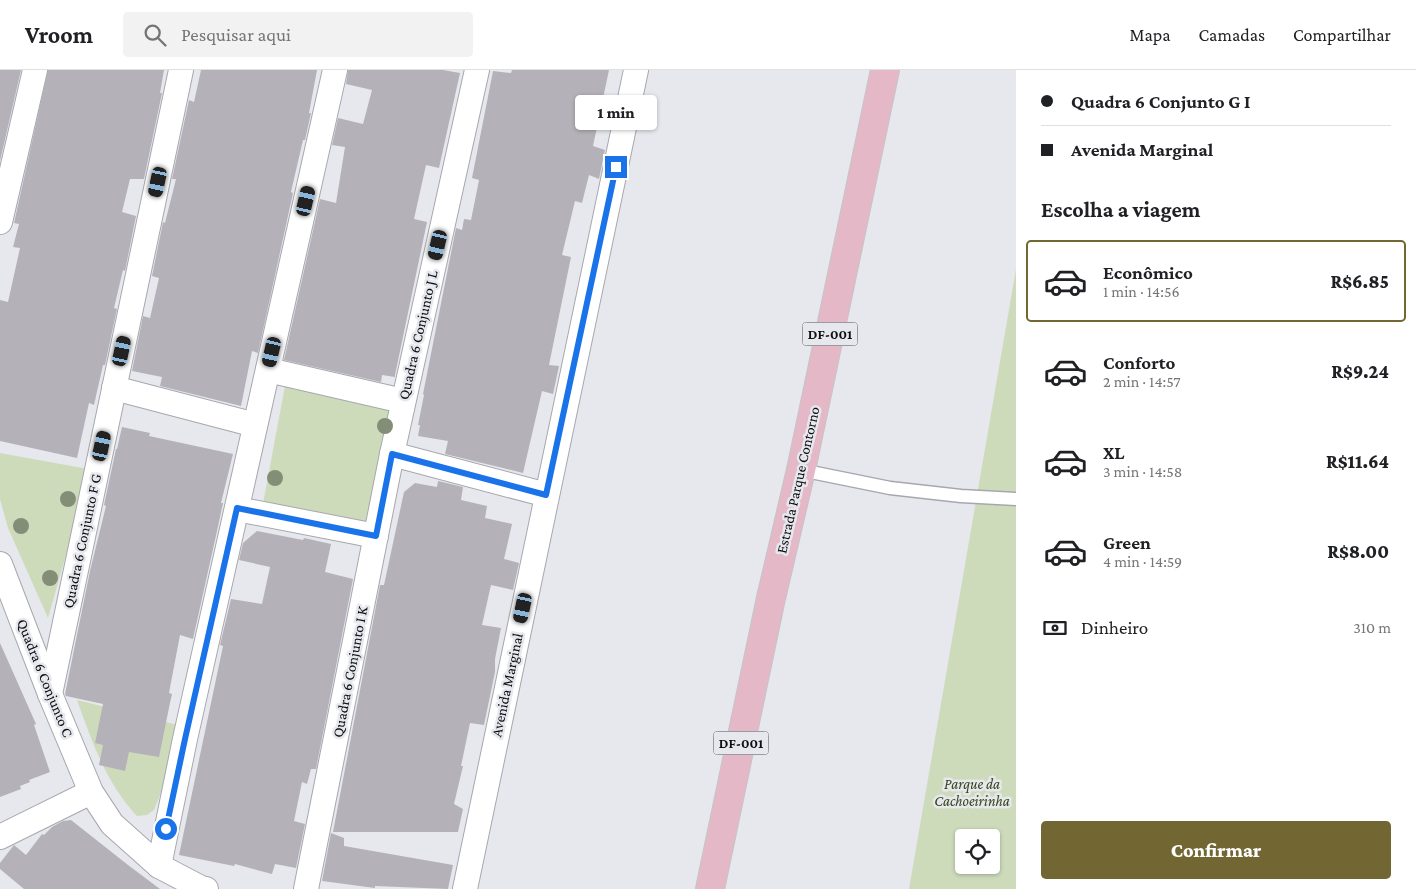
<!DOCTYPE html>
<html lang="pt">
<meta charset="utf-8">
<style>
:root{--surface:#fff;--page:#f2f2f2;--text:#202124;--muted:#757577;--line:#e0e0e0;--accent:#726633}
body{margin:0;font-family:"Crimson Pro",serif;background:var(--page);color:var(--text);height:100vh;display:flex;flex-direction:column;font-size:19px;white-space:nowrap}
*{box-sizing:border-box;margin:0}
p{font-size:16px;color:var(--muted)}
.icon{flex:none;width:28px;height:28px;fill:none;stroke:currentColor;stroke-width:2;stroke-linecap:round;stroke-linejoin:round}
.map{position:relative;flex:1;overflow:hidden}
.panel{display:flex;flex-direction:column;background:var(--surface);width:400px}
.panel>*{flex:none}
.banner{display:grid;align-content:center;height:110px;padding:0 25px;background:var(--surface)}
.fabs{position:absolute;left:955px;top:759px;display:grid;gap:10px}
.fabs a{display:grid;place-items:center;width:45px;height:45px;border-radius:5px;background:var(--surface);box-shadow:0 1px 4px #0004;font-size:25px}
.end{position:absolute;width:22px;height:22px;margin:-11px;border:6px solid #1a73e8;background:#fff;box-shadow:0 0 0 2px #fff}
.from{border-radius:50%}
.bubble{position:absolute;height:35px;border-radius:5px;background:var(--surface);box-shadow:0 1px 4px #0004;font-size:16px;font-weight:800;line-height:35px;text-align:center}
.car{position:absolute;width:15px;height:30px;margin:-15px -8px;border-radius:6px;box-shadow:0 0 4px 1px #0007;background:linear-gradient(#222 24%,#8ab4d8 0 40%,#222 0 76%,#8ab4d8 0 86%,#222 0)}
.banner b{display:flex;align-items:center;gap:18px;height:48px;font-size:19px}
.banner b+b{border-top:1px solid var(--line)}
.banner i{width:12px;height:12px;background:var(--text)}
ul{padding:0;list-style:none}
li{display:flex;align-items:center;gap:15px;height:82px;margin:0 10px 8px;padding:0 15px;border:2px solid transparent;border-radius:5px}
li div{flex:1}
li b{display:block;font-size:19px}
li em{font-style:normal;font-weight:800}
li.on{border-color:var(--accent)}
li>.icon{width:45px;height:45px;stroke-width:1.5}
h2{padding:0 25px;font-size:22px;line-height:60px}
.pay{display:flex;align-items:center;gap:12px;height:55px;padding:0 25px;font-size:19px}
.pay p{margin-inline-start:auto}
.cta{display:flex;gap:10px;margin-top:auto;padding:10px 25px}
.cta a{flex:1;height:58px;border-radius:5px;background:var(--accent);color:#fff;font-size:20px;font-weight:800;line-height:58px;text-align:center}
header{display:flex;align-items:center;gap:30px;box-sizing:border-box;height:70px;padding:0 25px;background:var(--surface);border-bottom:1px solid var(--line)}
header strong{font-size:24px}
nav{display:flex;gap:28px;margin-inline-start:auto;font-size:18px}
.search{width:350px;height:45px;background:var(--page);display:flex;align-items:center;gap:12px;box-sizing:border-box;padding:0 18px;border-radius:5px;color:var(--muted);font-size:19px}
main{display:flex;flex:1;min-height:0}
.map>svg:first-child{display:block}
</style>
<header>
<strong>Vroom</strong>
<div class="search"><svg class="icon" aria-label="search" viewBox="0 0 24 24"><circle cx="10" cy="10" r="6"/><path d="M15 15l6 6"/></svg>Pesquisar aqui</div>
<nav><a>Mapa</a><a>Camadas</a><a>Compartilhar</a></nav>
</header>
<main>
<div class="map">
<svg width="1016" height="819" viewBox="0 0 1016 819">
<rect width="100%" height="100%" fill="#e6e8ee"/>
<g fill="#cddbbb" fill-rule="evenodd">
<path d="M1016,199V819H909ZM964,768H991V795H964Z"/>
<path d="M285,316L396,337L373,460L262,439Z"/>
<path d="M0,383L88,399L73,460L48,548L8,458L0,429Z"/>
<path d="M77,630L178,655L168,705L154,740L147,745L137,746C106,713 92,672 77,630Z"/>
</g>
<g fill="#b4b2b8">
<path d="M0,0H21L0,91Z"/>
<path d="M48,0H164L160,23H162L144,109H130L122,142L136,146L125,201L123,200L114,238L117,239L105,295H103L94,335L89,333L77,388L0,371V230L8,232L20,178L13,177L19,154L14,153Z"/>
<path d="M201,0H317L309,43H311L305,70H303L291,122L293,123L258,283L252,281L241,336L160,316L162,307L132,301L143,246L150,248L159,208L152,206L163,152L165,153L176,109H172L189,30L194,32Z"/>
<path d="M348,0H443L460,3L439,98L426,95L414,149L427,152L395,305V307L382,305L381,312L284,290L320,129L336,133L345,77L332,75L338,48L363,54L372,20L346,14Z"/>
<path d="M512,0H609L593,76L605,80L599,109L589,105L582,133L575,131L562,185L571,187L549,295L559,296L553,324L542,321L523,403L445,384L448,371L418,366L420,355H418L424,325L423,324L456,158L462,160L464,149L471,150L479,110L472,108L493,1L511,3Z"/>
<path d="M122,357L150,363L149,366L233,384L221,433H223L217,461L193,569L180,565L169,623L172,624L170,633L159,687L129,682L125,701L99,695L103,675L95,673L103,634L66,626L65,624L90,501L106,436L104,435L116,379H117Z"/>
<path d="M438,411L463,417L461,430L487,436L485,448L512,454L504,489L519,493L513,520L491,515L482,555L501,558L495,589V602L484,655L470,653L461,696H463L454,734L463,739L458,762H333L380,515H384L404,422L415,413L437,417Z"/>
<path d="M257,461L303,470L304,468L331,474L325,502L353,509L316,699H311L307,714L302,712L294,751L305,754L296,798L275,794L272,804L235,794L234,796L179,785L223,576L220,575L231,529L262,534L270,497L239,490L243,473Z"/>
<path d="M0,573L36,654L34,655L50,702L29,710L30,712L20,716L21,719L0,727Z"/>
<path d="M71,750L128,795L160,819H24L0,799V793L14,775L26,785L42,764L44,765L52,757L63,751Z"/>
<path d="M331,763L344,768V776L453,795L448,819L375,816V818L322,811Z"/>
</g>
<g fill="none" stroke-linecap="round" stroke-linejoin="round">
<defs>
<path id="service" d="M801,400L890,418L961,426L1016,429"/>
<g id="minor">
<path d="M0,152L35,0"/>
<path d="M268,300L403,331"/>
<path d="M114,318L255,355"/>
<path d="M392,384L547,425"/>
<path d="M237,439L376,466"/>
<path d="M0,494L50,624L91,722L112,754L159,796L201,818L206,819"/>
<path d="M50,624L181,0"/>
<path d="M0,767L91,722"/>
<path d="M159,796L185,669L335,0"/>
<path d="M306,819L392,384L477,0"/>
<path d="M465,819L636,0"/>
</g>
<path id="primary" d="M710,819L771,528L801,400L885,0"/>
</defs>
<use href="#service" stroke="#a6a8ae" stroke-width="15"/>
<use href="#minor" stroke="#a6a8ae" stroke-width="26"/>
<use href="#primary" stroke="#c5c5c6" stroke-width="30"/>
<use href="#service" stroke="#fff" stroke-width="12"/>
<use href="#minor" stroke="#fff" stroke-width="24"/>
<use href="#primary" stroke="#e4b8c7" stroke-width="28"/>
</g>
<g fill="#848e77">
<circle cx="385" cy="356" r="8"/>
<circle cx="275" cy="408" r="8"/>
<circle cx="68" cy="429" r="8"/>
<circle cx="21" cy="456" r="8"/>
<circle cx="50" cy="508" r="8"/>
</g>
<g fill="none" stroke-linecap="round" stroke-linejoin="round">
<path stroke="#1a73e8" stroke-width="6" d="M166,759L185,669L237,438L376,466L392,384L546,425L616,97"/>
</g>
<g text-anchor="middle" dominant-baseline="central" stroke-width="5" stroke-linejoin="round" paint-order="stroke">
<g fill="#e6e8ee" stroke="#4f4f53" stroke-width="1">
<rect x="802.5" y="252.5" width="55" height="23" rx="4"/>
<rect x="713.5" y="661.5" width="55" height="23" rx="4"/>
</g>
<g font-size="14" font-weight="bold" fill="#0e0e10">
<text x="830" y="264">DF-001</text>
<text x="741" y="673">DF-001</text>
</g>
<g font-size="15" fill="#0e0e10" stroke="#e6e8ee">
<text transform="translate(418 265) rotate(-77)">Quadra 6 Conjunto J L</text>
<text transform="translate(798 410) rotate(-77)">Estrada Parque Contorno</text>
<text transform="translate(82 471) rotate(-78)">Quadra 6 Conjunto F G</text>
<text transform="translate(350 602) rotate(-79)">Quadra 6 Conjunto I K</text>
<text transform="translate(45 608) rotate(68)">Quadra 6 Conjunto C</text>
<text transform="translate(507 615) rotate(-78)">Avenida Marginal</text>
</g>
<g font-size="15" font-style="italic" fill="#344515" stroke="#e6e8ee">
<text x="972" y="714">Parque da<tspan x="972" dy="17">Cachoeirinha</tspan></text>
</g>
</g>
</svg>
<div class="fabs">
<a><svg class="icon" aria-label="locate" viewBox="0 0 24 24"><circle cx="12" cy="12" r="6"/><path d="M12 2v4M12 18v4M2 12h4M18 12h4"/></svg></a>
</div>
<i class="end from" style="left:166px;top:759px"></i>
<i class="end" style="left:616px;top:97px"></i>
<div class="bubble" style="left:575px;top:25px;width:82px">1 min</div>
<i class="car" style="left:158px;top:112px;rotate:192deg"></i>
<i class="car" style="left:306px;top:131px;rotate:13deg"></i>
<i class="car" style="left:438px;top:175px;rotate:193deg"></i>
<i class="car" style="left:122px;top:281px;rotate:12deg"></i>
<i class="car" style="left:272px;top:282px;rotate:193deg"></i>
<i class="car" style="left:102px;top:376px;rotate:12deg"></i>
<i class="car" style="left:523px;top:538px;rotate:192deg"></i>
</div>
<section class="panel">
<div class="banner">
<b><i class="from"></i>Quadra 6 Conjunto G I</b>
<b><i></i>Avenida Marginal</b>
</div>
<h2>Escolha a viagem</h2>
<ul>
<li class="on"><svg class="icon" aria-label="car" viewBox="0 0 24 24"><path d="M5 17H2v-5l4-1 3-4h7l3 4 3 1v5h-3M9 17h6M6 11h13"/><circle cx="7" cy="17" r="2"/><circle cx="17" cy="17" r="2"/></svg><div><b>Econômico</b><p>1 min · 14:56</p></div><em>R$6.85</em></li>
<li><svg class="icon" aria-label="car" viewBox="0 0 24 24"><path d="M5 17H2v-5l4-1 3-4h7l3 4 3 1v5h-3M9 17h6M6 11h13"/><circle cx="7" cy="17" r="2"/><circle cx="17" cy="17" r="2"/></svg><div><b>Conforto</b><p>2 min · 14:57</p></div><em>R$9.24</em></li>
<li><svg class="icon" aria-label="car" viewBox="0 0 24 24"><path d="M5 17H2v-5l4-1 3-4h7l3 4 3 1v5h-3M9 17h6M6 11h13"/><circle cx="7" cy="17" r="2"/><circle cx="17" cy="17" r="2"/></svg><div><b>XL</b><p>3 min · 14:58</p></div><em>R$11.64</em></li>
<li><svg class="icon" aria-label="car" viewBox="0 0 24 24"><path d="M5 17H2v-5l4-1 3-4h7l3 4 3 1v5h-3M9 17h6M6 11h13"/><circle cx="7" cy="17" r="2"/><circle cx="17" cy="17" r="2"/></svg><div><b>Green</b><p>4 min · 14:59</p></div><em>R$8.00</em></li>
</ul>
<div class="pay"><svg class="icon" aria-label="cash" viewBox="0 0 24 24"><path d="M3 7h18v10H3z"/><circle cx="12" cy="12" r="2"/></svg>Dinheiro<p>310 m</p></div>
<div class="cta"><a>Confirmar</a></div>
</section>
</main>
